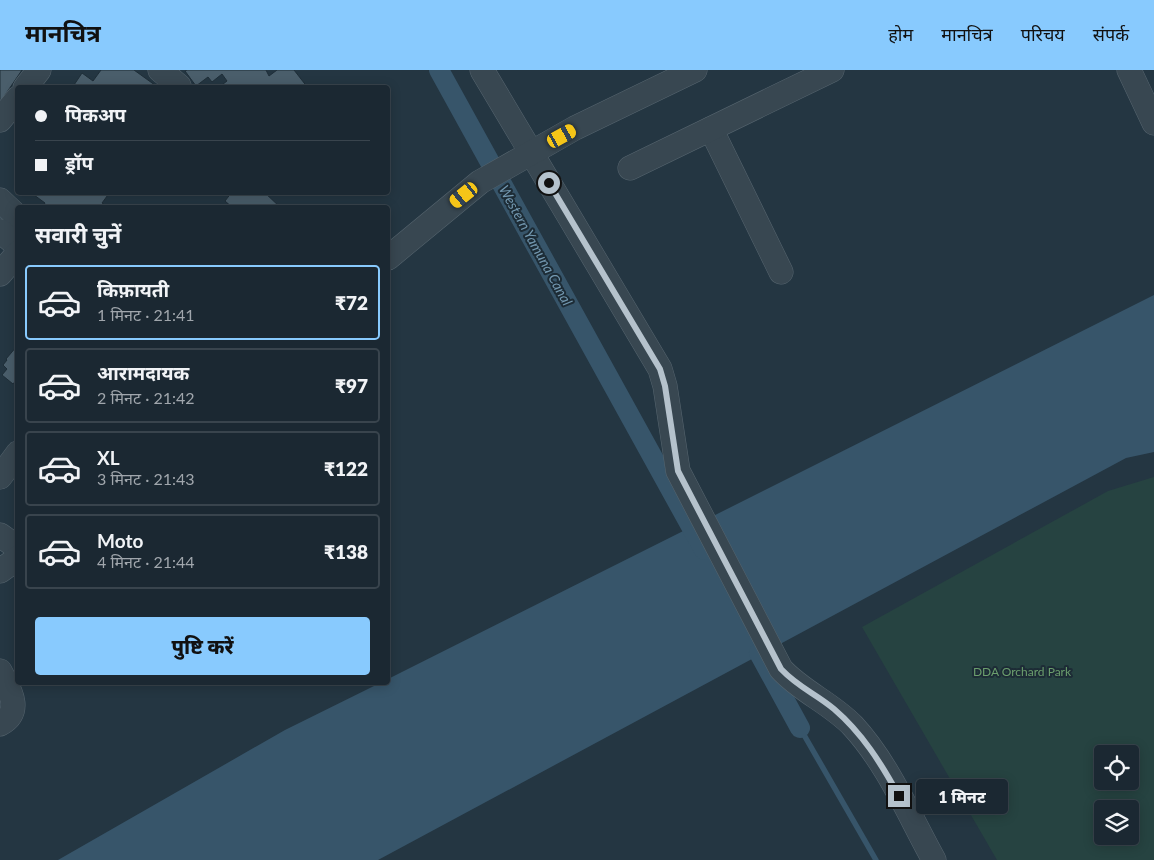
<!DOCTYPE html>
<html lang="hi">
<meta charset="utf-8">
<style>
:root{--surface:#1b2832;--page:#24303a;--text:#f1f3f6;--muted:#a0a6ac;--line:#39444d;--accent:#88cafe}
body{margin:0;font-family:Lato,"Noto Sans Devanagari",sans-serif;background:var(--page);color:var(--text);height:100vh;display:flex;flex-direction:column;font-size:19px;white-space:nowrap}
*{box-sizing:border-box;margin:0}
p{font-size:16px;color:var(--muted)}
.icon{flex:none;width:28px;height:28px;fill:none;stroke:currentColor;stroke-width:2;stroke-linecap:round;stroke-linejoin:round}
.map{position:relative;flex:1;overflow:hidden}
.drawer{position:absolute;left:15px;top:135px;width:375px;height:480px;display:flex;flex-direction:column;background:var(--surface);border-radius:5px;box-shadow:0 2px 12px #0003,0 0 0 1px var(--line)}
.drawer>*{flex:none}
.banner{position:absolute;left:15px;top:15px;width:375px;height:110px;border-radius:5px;box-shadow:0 2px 12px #0003,0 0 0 1px var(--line);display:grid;align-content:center;height:110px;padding:0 20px;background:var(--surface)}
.controls{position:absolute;left:1094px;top:675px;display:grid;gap:10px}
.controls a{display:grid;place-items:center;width:45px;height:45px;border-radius:5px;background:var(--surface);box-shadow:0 2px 12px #0003,0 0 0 1px var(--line);font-size:25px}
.end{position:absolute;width:22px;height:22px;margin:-11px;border:6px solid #b5c2cc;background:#111;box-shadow:0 0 0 2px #111}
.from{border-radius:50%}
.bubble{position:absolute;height:35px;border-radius:5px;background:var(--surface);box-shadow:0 2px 12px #0003,0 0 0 1px var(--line);font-size:16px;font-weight:800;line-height:35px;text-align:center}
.car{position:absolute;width:15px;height:30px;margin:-15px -8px;border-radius:6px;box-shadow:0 0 4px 1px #0007;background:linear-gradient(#f5c518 24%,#345 0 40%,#f5c518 0 76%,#345 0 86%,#f5c518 0)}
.banner b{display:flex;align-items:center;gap:18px;height:48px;font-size:19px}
.banner b+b{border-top:1px solid var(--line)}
.banner i{width:12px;height:12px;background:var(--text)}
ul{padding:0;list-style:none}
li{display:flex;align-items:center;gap:15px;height:75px;margin:0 10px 8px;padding:0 10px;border:2px solid var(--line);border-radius:5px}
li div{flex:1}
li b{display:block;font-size:19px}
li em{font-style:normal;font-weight:800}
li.selected{border-color:var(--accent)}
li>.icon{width:45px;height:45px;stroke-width:1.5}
h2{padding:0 20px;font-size:22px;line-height:60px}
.button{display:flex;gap:10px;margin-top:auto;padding:10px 20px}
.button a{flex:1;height:58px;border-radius:5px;background:var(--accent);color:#111;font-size:20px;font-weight:800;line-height:58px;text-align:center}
header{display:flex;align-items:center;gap:30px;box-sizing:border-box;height:70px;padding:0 25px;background:var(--accent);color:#111}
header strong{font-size:24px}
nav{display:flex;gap:28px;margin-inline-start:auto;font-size:18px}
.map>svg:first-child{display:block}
</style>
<header>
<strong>मानचित्र</strong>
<nav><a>होम</a><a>मानचित्र</a><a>परिचय</a><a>संपर्क</a></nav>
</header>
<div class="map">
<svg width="1154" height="790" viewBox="0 0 1154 790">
<rect width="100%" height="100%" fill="#243642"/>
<path fill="#264341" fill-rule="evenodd" d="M1154,407V790H997L862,557L1108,421ZM1102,684H1130V711H1102ZM1102,739H1130V766H1102Z"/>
<path fill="#37556a" d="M1154,225V382L1126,388L378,790H58L285,660L380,613L388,612V609Z"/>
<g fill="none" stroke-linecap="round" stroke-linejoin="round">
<path stroke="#37556a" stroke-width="5.5" d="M800,658L876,790"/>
<g stroke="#37556a" stroke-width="20">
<path d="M439,0L704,480"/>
<path d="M759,583L800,658"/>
</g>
</g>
<g fill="#4a5e6b" stroke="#1f2e38">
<path d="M0,0H22L5,25L8,27L0,36Z"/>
<path d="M101,0H134L159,18H72L82,3L93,11Z"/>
<path d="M187,0H266L269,6L277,0H294L308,18H218L227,11L222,4L212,12L208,7L196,16L185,1Z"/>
<path d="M30,122H110L102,133L110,138H42L45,133Z"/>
<path d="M232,122H264L281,138H233L225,131Z"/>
<path d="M17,276L18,308L13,314L2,305L7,299L3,295L7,290L6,289Z"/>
</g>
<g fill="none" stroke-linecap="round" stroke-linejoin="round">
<defs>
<g id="minor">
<path d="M160,0L179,16"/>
<path d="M482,0L660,299L665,316L678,401L781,599C802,622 831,633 853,656C888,694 909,745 934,790"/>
<path d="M1129,0L1154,53"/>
<path d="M25,18L39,0"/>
<path d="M0,50L18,28"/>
<path d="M711,59L781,202"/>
<path d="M630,98L832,0"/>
<path d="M0,130L18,147"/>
<path d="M0,161L18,176"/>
<path d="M388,188L480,112L575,58L695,0"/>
<path d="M0,204L18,183"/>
<path d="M0,407L18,383"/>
<path d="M0,465L18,478"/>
<path d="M0,501L18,488"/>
<path d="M0,601C9,619 24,641 0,654"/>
</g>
</defs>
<use href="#minor" stroke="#56656f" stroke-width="25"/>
<use href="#minor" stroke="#384751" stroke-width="24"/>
</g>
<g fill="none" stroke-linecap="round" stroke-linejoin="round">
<path stroke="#b5c2cc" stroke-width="6" d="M549,113L660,299L665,316L678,401L781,599C799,618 815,623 834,639C862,663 881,693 899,726"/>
</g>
<g text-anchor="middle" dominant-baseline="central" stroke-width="4" stroke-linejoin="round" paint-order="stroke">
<g font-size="12" fill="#6b9e6d" stroke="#1d2c36">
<text x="1022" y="601">DDA Orchard Park</text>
</g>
<g font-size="14" font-style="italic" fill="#7398b0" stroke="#1d2c36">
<text transform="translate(536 175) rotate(61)">Western Yamuna Canal</text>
</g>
</g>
</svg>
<div class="controls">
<a><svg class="icon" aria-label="locate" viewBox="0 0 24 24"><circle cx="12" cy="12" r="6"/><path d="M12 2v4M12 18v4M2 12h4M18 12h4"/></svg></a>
<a><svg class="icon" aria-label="layers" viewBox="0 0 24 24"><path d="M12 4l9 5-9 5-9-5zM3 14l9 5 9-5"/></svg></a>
</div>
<i class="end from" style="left:549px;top:113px"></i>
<i class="end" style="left:899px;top:726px"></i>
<div class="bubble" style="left:916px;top:709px;width:92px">1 मिनट</div>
<i class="car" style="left:562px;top:66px;rotate:61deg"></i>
<i class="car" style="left:464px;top:125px;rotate:231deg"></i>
<div class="banner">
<b><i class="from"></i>पिकअप</b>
<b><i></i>ड्रॉप</b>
</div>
<section class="drawer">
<h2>सवारी चुनें</h2>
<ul>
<li class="selected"><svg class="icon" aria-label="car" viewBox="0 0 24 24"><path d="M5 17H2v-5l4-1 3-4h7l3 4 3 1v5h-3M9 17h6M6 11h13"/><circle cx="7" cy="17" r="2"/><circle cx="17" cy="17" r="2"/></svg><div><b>किफ़ायती</b><p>1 मिनट · 21:41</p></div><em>₹72</em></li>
<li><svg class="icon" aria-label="car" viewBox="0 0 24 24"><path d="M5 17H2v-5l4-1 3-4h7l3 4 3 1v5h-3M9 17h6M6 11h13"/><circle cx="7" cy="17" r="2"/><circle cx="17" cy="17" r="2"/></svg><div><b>आरामदायक</b><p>2 मिनट · 21:42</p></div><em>₹97</em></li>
<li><svg class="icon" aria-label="car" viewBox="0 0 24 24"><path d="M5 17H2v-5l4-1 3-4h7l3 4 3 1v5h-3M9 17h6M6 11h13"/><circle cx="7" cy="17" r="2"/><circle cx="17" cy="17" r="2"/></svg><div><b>XL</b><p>3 मिनट · 21:43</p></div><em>₹122</em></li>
<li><svg class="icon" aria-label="car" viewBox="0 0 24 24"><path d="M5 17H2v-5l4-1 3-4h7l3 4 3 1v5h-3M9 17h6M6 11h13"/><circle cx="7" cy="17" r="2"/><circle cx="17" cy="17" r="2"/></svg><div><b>Moto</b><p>4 मिनट · 21:44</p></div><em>₹138</em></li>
</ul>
<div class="button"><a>पुष्टि करें</a></div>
</section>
</div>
